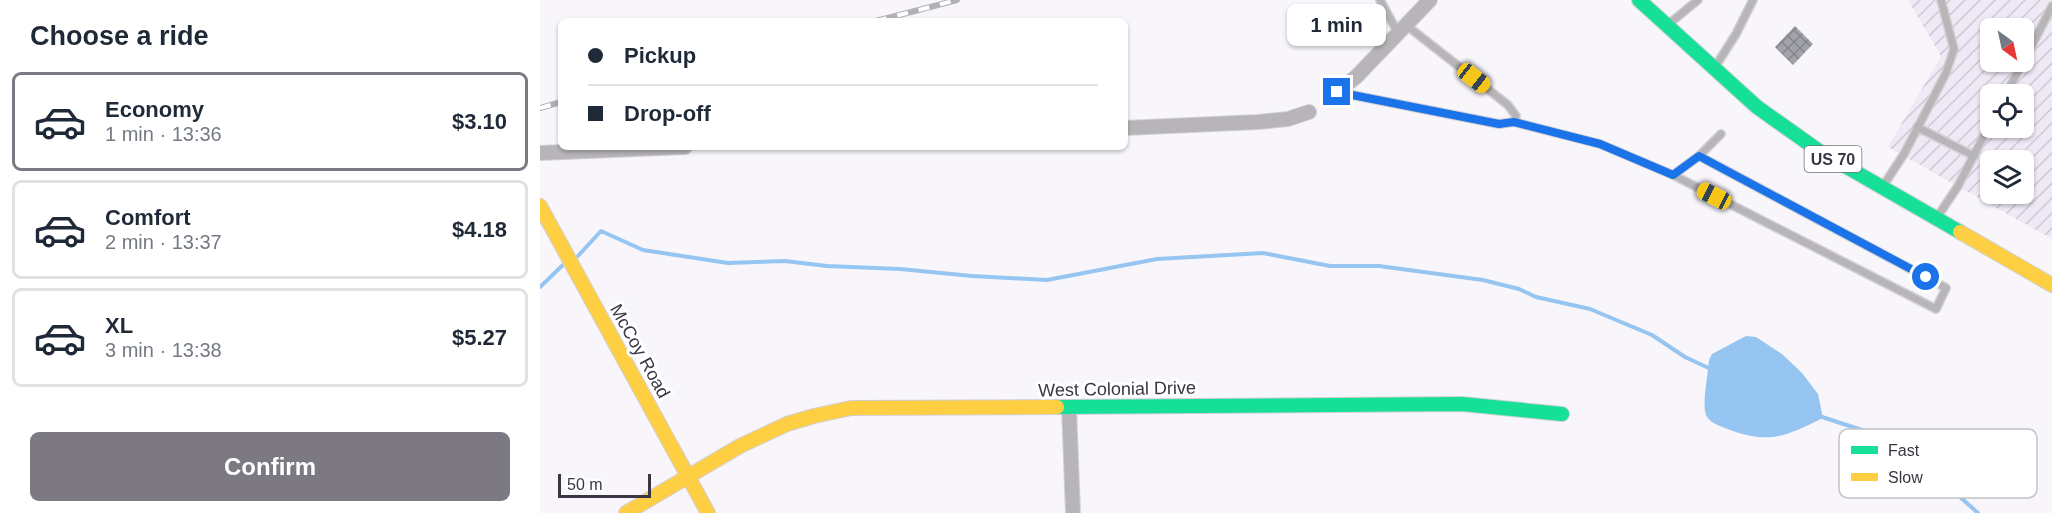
<!DOCTYPE html>
<meta charset="utf-8">
<style>
:root{--surface:#fff;--page:#f2f2f3;--text:#1f2937;--muted:#747a83;--line:#e0e1e3;--accent:#7c7983}
body{margin:0;font-family:Arial,sans-serif;background:var(--page);color:var(--text);height:100vh;display:flex;flex-direction:column;font-size:22px;white-space:nowrap}
*{box-sizing:border-box;margin:0}
p{font-size:20px;color:var(--muted)}
.icon{flex:none;width:33px;height:33px;fill:none;stroke:currentColor;stroke-width:2;stroke-linecap:round;stroke-linejoin:round}
.map{position:relative;flex:1;overflow:hidden}
.panel{display:flex;flex-direction:column;background:var(--surface);width:540px}
.panel>*{flex:none}
.top-card{position:absolute;left:18px;top:18px;width:570px;height:132px;border-radius:9px;box-shadow:0 2px 4px #0004;display:grid;align-content:center;height:132px;padding:0 30px;background:var(--surface)}
.needle{width:39px;rotate:147deg}
.fabs{position:absolute;left:1440px;top:18px;display:grid;gap:12px}
.fabs a{display:grid;place-items:center;width:54px;height:54px;border-radius:9px;background:var(--surface);box-shadow:0 2px 4px #0004;font-size:30px}
.scale{position:absolute;left:18px;bottom:15px;width:93px;box-sizing:border-box;padding-left:6px;border:3px solid #3a3542;border-top:0;font-size:16px;line-height:21px;white-space:nowrap;color:#3a3542;-webkit-text-stroke:4px #fff;paint-order:stroke}
.end{position:absolute;width:27px;height:27px;margin:-14px;border:8px solid #1a73e8;background:#fff;box-shadow:0 0 0 3px #fff}
.from{border-radius:50%}
.bubble{position:absolute;height:42px;border-radius:9px;background:var(--surface);box-shadow:0 2px 4px #0004;font-size:20px;font-weight:700;line-height:42px;text-align:center}
.car{position:absolute;width:18px;height:36px;margin:-18px -9px;border-radius:8px;box-shadow:0 0 4px 2px #0007;background:linear-gradient(#f5c518 24%,#345 0 40%,#f5c518 0 76%,#345 0 86%,#f5c518 0)}
.top-card b{display:flex;align-items:center;gap:21px;height:57px;font-size:22px}
.top-card b+b{border-top:2px solid var(--line)}
.top-card i{width:15px;height:15px;background:var(--text)}
ul{padding:0;list-style:none}
li{display:flex;align-items:center;gap:18px;height:99px;margin:0 12px 9px;padding:0 18px;border:3px solid var(--line);border-radius:9px}
li div{flex:1}
li b{display:block;font-size:22px}
li em{font-style:normal;font-weight:700}
li.active{border-color:var(--accent)}
li>.icon{width:54px;height:54px;stroke-width:1.5}
h2{padding:0 30px;font-size:27px;line-height:72px}
.button{display:flex;gap:12px;margin-top:auto;padding:12px 30px}
.button a{flex:1;height:69px;border-radius:9px;background:var(--accent);color:#fff;font-size:24px;font-weight:700;line-height:69px;text-align:center}
main{display:flex;flex:1;min-height:0}
.map>svg:first-child{display:block}
</style>
<main>
<section class="panel">
<h2>Choose a ride</h2>
<ul>
<li class="active"><svg class="icon" aria-label="car" viewBox="0 0 24 24"><path d="M5 17H2v-5l4-1 3-4h7l3 4 3 1v5h-3M9 17h6M6 11h13"/><circle cx="7" cy="17" r="2"/><circle cx="17" cy="17" r="2"/></svg><div><b>Economy</b><p>1 min · 13:36</p></div><em>$3.10</em></li>
<li><svg class="icon" aria-label="car" viewBox="0 0 24 24"><path d="M5 17H2v-5l4-1 3-4h7l3 4 3 1v5h-3M9 17h6M6 11h13"/><circle cx="7" cy="17" r="2"/><circle cx="17" cy="17" r="2"/></svg><div><b>Comfort</b><p>2 min · 13:37</p></div><em>$4.18</em></li>
<li><svg class="icon" aria-label="car" viewBox="0 0 24 24"><path d="M5 17H2v-5l4-1 3-4h7l3 4 3 1v5h-3M9 17h6M6 11h13"/><circle cx="7" cy="17" r="2"/><circle cx="17" cy="17" r="2"/></svg><div><b>XL</b><p>3 min · 13:38</p></div><em>$5.27</em></li>
</ul>
<div class="button"><a>Confirm</a></div>
</section>
<div class="map">
<svg width="1512" height="513" viewBox="0 0 1512 513">
<defs>
<pattern id="industrial-furrows" width="10" height="10" patternUnits="userSpaceOnUse" patternTransform="scale(1.5)"><rect width="10" height="10" fill="#eee9f5"/><path d="M-1 1l2-2M0 10L10 0M9 11l2-2" fill="none" stroke="#cdc8d3"/></pattern>
<pattern id="building-cross-hatch" width="8" height="8" patternUnits="userSpaceOnUse" patternTransform="scale(1.5)"><rect width="8" height="8" fill="#a2a2ab"/><path d="M0 0l8 8M0 8l8-8" fill="none" stroke="#85858d"/></pattern>
</defs>
<rect width="100%" height="100%" fill="#f8f6fb"/>
<path fill="url(#industrial-furrows)" fill-rule="evenodd" d="M1368,0H1512V239L1348,147L1401,56ZM1450,28H1484V62H1450ZM1450,94H1484V128H1450ZM1450,160H1484V194H1450Z"/>
<path fill="#95c5f0" d="M1206,336L1216,337L1242,354L1262,373L1278,394L1283,418C1244,437 1228,445 1185,428C1177,425 1166,421 1165,411C1163,400 1168,373 1169,360L1172,354Z"/>
<g fill="none" stroke-linecap="round" stroke-linejoin="round">
<g stroke="#95c5f0" stroke-width="4">
<path d="M37,257L61,231L103,250L188,263L245,261L287,266L360,269L432,276L507,280L617,259L723,253L790,266H839L943,280L979,289L996,297L1050,309L1112,335L1145,357L1173,370"/>
<path d="M0,287L23,265"/>
<path d="M1279,416L1328,432L1372,452L1402,481L1438,513"/>
</g>
</g>
<path fill="url(#building-cross-hatch)" d="M1255,26L1273,44L1253,65L1235,47Z"/>
<g fill="none" stroke-linecap="round" stroke-linejoin="round">
<defs>
<g id="lane">
<path d="M840,0L858,33"/>
<path d="M1130,23L1158,0"/>
<path d="M1484,61L1512,6"/>
<path d="M1177,64L1196,34L1213,0"/>
<path d="M797,92L959,124L974,122L976,116L968,105L866,25"/>
<path d="M1466,94L1483,62"/>
<path d="M974,122L1060,144L1133,175L1396,309L1406,288L1159,156L1133,175"/>
<path d="M1377,127L1434,156"/>
<path d="M1159,156L1181,134"/>
<path d="M1345,183L1364,154L1406,73L1414,49L1401,0"/>
<path d="M1398,216L1418,186L1450,124"/>
</g>
<g id="street">
<path d="M797,92L816,77L890,0"/>
<path d="M585,128L718,122L748,119L769,112"/>
<path d="M0,153L145,147"/>
<path d="M529,407L533,513"/>
</g>
<g id="fast">
<path d="M1099,0L1217,107L1279,151L1420,232"/>
<path d="M517,407L922,404L1022,414"/>
</g>
<g id="slow">
<path d="M0,206L168,513"/>
<path d="M1420,232L1512,285"/>
<path d="M86,513L200,446L247,424L274,416L311,408L517,407"/>
</g>
</defs>
<use href="#lane" stroke="#d2d0d5" stroke-width="10"/>
<use href="#street" stroke="#d2d0d5" stroke-width="16"/>
<use href="#fast" stroke="#d2d0d5" stroke-width="16"/>
<use href="#slow" stroke="#d2d0d5" stroke-width="16"/>
<use href="#lane" stroke="#b8b5b8" stroke-width="7"/>
<use href="#street" stroke="#b8b5b8" stroke-width="14"/>
<use href="#fast" stroke="#16e098" stroke-width="14"/>
<use href="#slow" stroke="#ffcf43" stroke-width="14"/>
<defs>
<g id="rail">
<path d="M336,21L417,0"/>
<path d="M0,108L21,102"/>
</g>
</defs>
<use href="#rail" stroke="#b4b1b5" stroke-width="6"/>
<use href="#rail" stroke="#fff" stroke-width="4" stroke-dasharray="11" stroke-linecap="butt"/>
</g>
<g fill="none" stroke-linecap="round" stroke-linejoin="round">
<path stroke="#1a73e8" stroke-width="8" d="M797,92L959,124L974,122L1060,144L1133,175L1159,156L1386,277"/>
</g>
<g text-anchor="middle" dominant-baseline="central" stroke-width="6" stroke-linejoin="round" paint-order="stroke">
<rect fill="#fff" stroke="#75727b" stroke-width="1.5" x="1264.5" y="146" width="57" height="26" rx="4.5"/>
<g font-size="16" font-weight="bold" fill="#3a3542">
<text x="1293" y="159">US 70</text>
</g>
<g font-size="18" fill="#3a3542" stroke="#fff">
<text transform="translate(100 351) rotate(61)">McCoy Road</text>
<text transform="translate(577 389) rotate(-1)">West Colonial Drive</text>
</g>
</g>
<rect x="1299" y="429" width="198" height="69" rx="9" fill="#fff" stroke="#c4c2c6" stroke-width="1.5"/>
<rect x="1311" y="446" width="27" height="8" fill="#16e098"/>
<rect x="1311" y="473" width="27" height="8" fill="#ffcf43"/>
<g font-size="16" fill="#3a3542">
<text x="1348" y="456">Fast</text>
<text x="1348" y="483">Slow</text>
</g>
</svg>
<div class="fabs">
<a><svg class="needle" viewBox="-14 -14 28 28"><path d="M0-13l5 13h-10z" fill="#e53935"/><path d="M0 13l5-13h-10z" fill="#747a83"/></svg></a>
<a><svg class="icon" aria-label="locate" viewBox="0 0 24 24"><circle cx="12" cy="12" r="6"/><path d="M12 2v4M12 18v4M2 12h4M18 12h4"/></svg></a>
<a><svg class="icon" aria-label="layers" viewBox="0 0 24 24"><path d="M12 4l9 5-9 5-9-5zM3 14l9 5 9-5"/></svg></a>
</div>
<div class="scale">50 m</div>
<i class="end from" style="left:1386px;top:277px"></i>
<i class="end" style="left:797px;top:92px"></i>
<div class="bubble" style="left:747px;top:4px;width:99px">1 min</div>
<i class="car" style="left:934px;top:78px;rotate:128deg"></i>
<i class="car" style="left:1174px;top:196px;rotate:297deg"></i>
<div class="top-card">
<b><i class="from"></i>Pickup</b>
<b><i></i>Drop-off</b>
</div>
</div>
</main>
